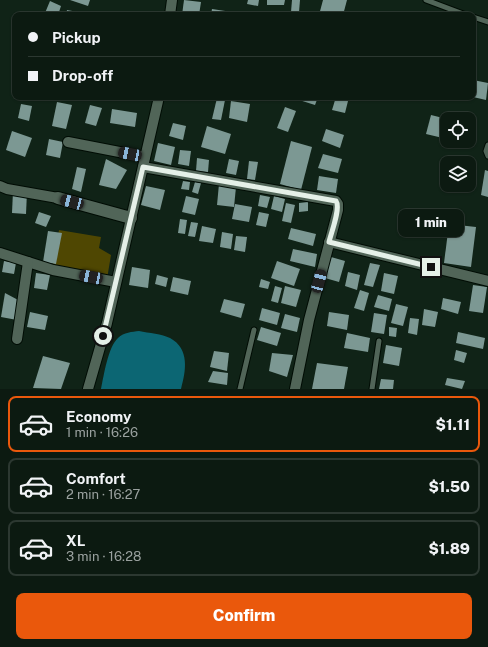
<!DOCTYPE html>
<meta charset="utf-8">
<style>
:root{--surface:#0c1a11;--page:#1a271f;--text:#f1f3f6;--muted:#9aa19f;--line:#2c3831;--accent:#ea580c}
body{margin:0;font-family:"Public Sans",sans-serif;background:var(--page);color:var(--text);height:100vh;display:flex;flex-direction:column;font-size:15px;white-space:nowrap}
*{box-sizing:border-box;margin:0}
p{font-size:13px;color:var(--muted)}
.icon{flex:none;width:22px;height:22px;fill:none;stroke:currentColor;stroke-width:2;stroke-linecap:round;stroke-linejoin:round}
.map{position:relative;height:389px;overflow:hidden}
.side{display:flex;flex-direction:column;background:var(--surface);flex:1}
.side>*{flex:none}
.hud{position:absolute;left:12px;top:12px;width:464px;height:88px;border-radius:8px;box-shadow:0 1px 3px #0004,0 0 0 1px var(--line);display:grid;align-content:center;height:88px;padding:0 16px;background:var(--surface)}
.buttons{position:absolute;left:440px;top:112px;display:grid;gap:8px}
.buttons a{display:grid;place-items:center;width:36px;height:36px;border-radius:8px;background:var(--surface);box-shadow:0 1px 3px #0004,0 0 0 1px var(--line);font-size:20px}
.end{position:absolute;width:18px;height:18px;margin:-9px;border:5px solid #e5f0e8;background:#111;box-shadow:0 0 0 2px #111}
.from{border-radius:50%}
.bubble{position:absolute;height:28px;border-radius:8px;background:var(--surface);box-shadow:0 1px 3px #0004,0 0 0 1px var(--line);font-size:13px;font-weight:800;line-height:28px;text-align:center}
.car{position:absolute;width:12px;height:24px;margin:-12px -6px;border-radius:5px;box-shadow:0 0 3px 1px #0007;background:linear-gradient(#222 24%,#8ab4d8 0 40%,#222 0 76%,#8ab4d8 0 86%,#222 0)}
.hud b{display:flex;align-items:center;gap:14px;height:38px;font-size:15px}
.hud b+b{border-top:1px solid var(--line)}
.hud i{width:10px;height:10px;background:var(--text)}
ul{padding:7px 0 0;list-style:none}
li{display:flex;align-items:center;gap:12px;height:56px;margin:0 8px 6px;padding:0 8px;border:2px solid var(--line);border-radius:8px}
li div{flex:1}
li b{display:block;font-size:15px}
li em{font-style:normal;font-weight:800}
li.current{border-color:var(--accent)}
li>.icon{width:36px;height:36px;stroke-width:1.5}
.primary-button{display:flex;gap:8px;margin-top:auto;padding:8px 16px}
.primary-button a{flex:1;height:46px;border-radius:8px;background:var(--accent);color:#fff;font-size:16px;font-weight:800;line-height:46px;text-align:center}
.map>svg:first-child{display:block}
</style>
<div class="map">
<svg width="488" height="389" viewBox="0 0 488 389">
<rect width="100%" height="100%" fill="#102317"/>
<path fill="#4f4702" d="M59,230L101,237L99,248L111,255L107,279L52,269Z"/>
<path fill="#0c6673" d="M139,331C149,333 162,334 170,338C190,349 186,371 181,389H101C104,375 108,347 118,338C124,332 132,332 139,331Z"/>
<g fill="#7c9893">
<path d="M70,0H90L88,6Z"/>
<path d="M184,0L201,2L199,15H182Z"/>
<path d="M248,0H259L258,6L247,4Z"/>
<path d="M267,0H285L284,5H267Z"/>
<path d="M292,0H300L299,12H291Z"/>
<path d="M323,0H347L343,15H319Z"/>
<path d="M50,1L61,6L58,15H49L45,13Z"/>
<path d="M212,9L245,14V15H211Z"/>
<path d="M67,10L83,13L82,15H66Z"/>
<path d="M473,80L488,83L486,100L473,97Z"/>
<path d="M296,97H318L315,105L296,99Z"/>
<path d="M336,97H349L345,113L332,110Z"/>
<path d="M217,98L225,100L221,120L212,119Z"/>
<path d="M231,101L250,104L247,122L229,118Z"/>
<path d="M57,102L72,105L66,129L52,126Z"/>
<path d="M21,104L32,106L29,121L18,118Z"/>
<path d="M90,105L102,108L96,126L85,123Z"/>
<path d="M285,107L296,111L288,132L277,128Z"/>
<path d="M112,109L137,113L135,127L110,123Z"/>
<path d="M431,115L447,119V139L426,134Z"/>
<path d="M173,123L186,126L183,140L169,136Z"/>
<path d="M207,126L231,134L225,154L201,147Z"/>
<path d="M326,129L344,135L340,148L322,141Z"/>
<path d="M12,131L32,138L25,157L6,150Z"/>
<path d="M49,139L63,142L60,158L46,155Z"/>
<path d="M291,141L312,147L301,190L280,184Z"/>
<path d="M158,143L175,147L171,165L154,161Z"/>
<path d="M180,150L191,151L189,166L178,164Z"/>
<path d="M323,154L342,159L338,173L318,168Z"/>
<path d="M197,158L209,160L208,172L196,171Z"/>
<path d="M106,159L127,170L116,189L99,185Z"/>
<path d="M229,159L239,161L236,175L226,173Z"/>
<path d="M249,161L258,162L255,180L247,179Z"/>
<path d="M77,167L86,169L81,192L72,189Z"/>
<path d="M485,170L488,171V197L481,195Z"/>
<path d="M319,176L338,179L336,193L317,190Z"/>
<path d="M183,181L190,182L189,190L181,189Z"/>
<path d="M195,182L201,183L198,194L192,192Z"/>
<path d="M219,184L236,187L234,207L217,205Z"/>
<path d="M146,186L165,190L160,210L141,205Z"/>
<path d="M13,191L27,192L26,214L12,213Z"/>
<path d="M260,195L270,197L267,208L258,206Z"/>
<path d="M186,196L199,199L195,215L182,212Z"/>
<path d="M274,196L285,199L282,212L271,209Z"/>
<path d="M308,202V211L299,212V203Z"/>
<path d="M286,203L295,205L291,223L282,221Z"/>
<path d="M235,204L252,207L249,222L232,219Z"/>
<path d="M39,212L51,216L46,227L35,223Z"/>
<path d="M259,212L269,214L266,227L256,225Z"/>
<path d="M180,219L187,220L185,234L178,233Z"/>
<path d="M191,222L198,223L195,237L188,236Z"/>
<path d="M449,224L476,227L471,267L444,263Z"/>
<path d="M202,226L216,229L213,243L199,241Z"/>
<path d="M291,228L316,234L313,246L288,239Z"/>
<path d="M48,231L62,233L56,264L43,262Z"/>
<path d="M222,232L233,234L231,249L220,247Z"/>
<path d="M236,236L247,237L245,252L234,250Z"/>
<path d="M293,249L317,254L315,267L290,261Z"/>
<path d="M331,257L345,261L339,282L325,278Z"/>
<path d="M4,261L16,263L14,274L2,272Z"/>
<path d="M277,261L300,269L294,286L271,278Z"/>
<path d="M370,263L380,265L373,287L364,285Z"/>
<path d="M132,267L150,270L148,288L129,285Z"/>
<path d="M348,272L360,275L357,290L345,286Z"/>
<path d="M36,273L50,275L47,290L34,288Z"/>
<path d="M384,273L398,276L394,294L381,291Z"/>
<path d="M157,275L168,278L166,287L155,284Z"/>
<path d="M173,277L191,281L188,295L170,291Z"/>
<path d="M261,279L270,282L268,289L259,287Z"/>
<path d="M473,285L487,287L483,313L469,311Z"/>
<path d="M275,286L282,288L278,303L271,301Z"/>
<path d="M285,286L301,290L296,307L281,303Z"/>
<path d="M360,290L369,293L364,311L354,308Z"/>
<path d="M5,293L20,301L17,320L1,317Z"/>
<path d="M378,295L392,299L389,311L374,307Z"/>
<path d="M443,298L461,302L458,314L441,309Z"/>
<path d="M224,299L245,304L241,318L220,312Z"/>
<path d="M396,304L408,307L403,326L391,323Z"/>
<path d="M262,308L280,313L277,325L259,320Z"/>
<path d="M424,309L438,312L435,327L422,325Z"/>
<path d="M30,312L48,316L45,330L27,327Z"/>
<path d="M329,312L349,315L347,330L327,326Z"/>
<path d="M374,313L387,315L384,334L371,332Z"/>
<path d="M285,314L300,318L297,332L281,328Z"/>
<path d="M410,318L419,319L417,335L408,333Z"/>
<path d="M261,327L281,333L277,346L257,340Z"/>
<path d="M389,327L397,328L396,337L389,336Z"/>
<path d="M458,332L485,338L483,349L456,343Z"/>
<path d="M347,333L370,338L368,352L344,348Z"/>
<path d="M386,345L402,348L399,366L383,363Z"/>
<path d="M456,350L467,353L464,363L454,360Z"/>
<path d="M214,351L229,353L227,371L210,367Z"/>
<path d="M272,353L293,355L287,377L269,371Z"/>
<path d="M43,356L70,363L61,389L33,388Z"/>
<path d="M317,363L348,367L344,389H312Z"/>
<path d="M213,371L228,373L227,385L208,382Z"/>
<path d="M447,378L465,381L462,389L445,385Z"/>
<path d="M381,379L394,380L393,389H379Z"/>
</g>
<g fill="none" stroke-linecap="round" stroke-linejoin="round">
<defs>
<g id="lane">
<path d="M426,0L466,15"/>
<path d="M473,17L488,22"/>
<path d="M488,145L486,151L488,156"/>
<path d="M240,389L254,330"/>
<path d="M372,389L379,341"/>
</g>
<g id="street">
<path d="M170,15L172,0"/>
<path d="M68,142L145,157"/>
<path d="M143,167L336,201L338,204V210L309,320L295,389"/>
<path d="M0,186L7,189L58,198"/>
<path d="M329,242L488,281"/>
<path d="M0,253L53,270L116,282"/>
<path d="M17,339L28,262"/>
<path d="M88,389L107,323L159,97"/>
</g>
<path id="secondary" d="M58,198L131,218"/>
</defs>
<use href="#lane" stroke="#000c04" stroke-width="7"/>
<use href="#street" stroke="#000c04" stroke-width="12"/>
<use href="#secondary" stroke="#000c04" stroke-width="14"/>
<use href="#lane" stroke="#516558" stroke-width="5"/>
<use href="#street" stroke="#516558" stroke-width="10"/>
<use href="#secondary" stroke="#516558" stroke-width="12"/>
</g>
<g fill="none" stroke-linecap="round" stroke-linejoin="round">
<path stroke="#e5f0e8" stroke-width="5" d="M103,336L143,167L336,201C341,208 331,233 329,242L431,267"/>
</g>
</svg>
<div class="buttons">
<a><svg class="icon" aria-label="locate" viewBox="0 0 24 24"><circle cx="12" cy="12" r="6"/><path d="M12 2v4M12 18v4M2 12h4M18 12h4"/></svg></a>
<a><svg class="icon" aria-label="layers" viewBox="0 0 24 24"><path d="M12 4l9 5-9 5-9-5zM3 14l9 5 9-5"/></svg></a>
</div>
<i class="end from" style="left:103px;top:336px"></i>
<i class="end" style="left:431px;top:267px"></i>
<div class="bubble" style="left:398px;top:209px;width:66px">1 min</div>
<i class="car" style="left:130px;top:154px;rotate:281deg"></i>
<i class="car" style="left:72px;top:202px;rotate:285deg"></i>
<i class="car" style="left:91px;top:277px;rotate:281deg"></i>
<i class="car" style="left:319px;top:281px;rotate:15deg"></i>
<div class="hud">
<b><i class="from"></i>Pickup</b>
<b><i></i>Drop-off</b>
</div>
</div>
<section class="side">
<ul>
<li class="current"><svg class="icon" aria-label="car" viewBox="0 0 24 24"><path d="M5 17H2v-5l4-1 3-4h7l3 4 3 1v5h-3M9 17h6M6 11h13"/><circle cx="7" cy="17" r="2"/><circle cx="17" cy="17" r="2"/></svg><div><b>Economy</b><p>1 min · 16:26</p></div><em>$1.11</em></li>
<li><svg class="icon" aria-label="car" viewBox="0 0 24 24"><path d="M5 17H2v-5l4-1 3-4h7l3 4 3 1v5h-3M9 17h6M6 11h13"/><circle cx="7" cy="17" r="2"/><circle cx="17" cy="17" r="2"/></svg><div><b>Comfort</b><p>2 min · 16:27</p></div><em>$1.50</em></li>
<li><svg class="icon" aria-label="car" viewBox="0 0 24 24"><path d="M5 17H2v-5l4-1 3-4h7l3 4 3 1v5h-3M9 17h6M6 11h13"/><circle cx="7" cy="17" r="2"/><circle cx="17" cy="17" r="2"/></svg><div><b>XL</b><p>3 min · 16:28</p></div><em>$1.89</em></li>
</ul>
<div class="primary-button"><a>Confirm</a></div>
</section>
